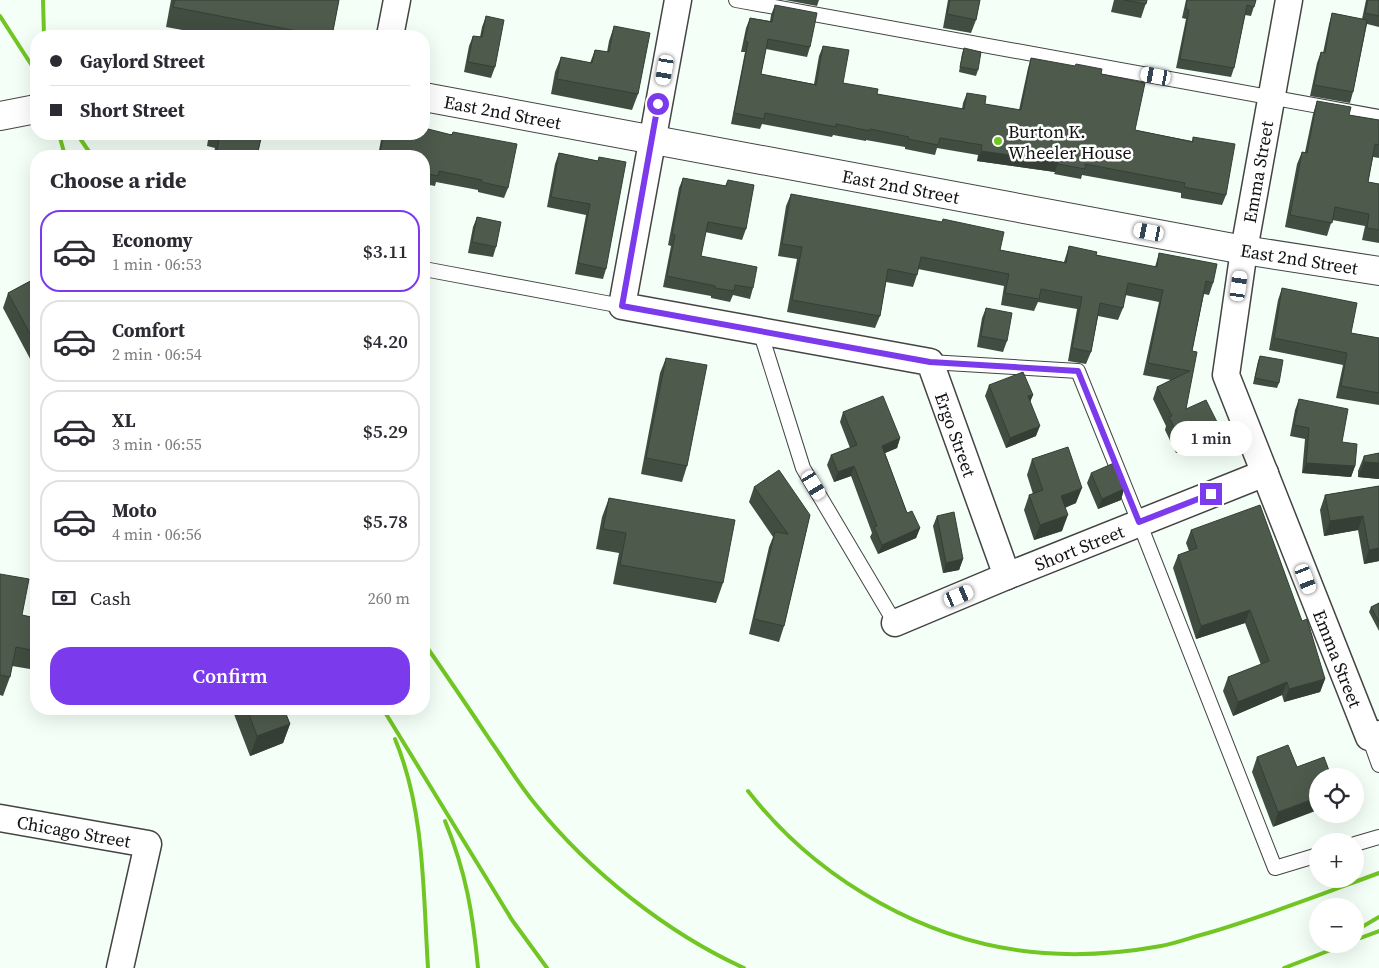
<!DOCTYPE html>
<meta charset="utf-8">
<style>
:root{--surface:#fff;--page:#f7f7f7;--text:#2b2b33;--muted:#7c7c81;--line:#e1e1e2;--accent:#7c3aed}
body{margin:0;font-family:"Source Serif 4",serif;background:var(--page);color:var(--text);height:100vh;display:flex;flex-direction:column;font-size:19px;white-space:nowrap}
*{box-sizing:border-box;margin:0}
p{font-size:16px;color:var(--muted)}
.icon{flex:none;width:28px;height:28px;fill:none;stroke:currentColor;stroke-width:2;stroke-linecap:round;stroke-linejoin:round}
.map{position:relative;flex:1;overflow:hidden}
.sheet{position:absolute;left:30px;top:150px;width:400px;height:565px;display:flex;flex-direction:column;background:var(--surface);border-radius:20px;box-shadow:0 5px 20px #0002}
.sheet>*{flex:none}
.banner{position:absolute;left:30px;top:30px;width:400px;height:110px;border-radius:20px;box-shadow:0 5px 20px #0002;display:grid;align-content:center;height:110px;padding:0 20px;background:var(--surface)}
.buttons{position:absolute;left:1309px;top:768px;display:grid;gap:10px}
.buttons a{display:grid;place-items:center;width:55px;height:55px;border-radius:50%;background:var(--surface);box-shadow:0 5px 20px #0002;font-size:25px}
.end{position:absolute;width:22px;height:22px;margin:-11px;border:6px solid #7c3aed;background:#fff;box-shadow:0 0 0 2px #fff}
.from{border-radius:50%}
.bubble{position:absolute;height:35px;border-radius:18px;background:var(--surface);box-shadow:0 5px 20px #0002;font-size:16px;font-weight:600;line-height:35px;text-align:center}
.car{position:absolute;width:15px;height:30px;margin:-15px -8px;border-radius:6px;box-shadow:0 0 4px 1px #0007;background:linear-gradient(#fff 24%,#345 0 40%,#fff 0 76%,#345 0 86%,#fff 0)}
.banner b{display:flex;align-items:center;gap:18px;height:48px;font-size:19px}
.banner b+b{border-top:1px solid var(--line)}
.banner i{width:12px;height:12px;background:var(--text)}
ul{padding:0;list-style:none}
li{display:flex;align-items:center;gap:15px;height:82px;margin:0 10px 8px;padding:0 10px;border:2px solid var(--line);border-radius:20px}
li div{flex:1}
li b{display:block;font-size:19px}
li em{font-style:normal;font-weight:600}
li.selected{border-color:var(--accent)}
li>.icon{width:45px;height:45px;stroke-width:1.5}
h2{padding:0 20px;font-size:22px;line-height:60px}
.pay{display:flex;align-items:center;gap:12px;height:55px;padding:0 20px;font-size:19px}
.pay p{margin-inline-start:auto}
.cta{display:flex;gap:10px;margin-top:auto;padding:10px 20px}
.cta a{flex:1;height:58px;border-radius:20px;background:var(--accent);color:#fff;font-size:20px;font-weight:600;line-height:58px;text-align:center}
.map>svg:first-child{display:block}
</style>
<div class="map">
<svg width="1379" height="968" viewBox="0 0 1379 968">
<rect width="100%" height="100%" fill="#f4fff8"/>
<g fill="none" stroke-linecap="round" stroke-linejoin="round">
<defs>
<g id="service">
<path d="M736,0L1379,117"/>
<path d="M424,269L622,306"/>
<path d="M760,331L803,468L895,623"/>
<path d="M930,362L1078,371L1139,522L1275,868L1318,855"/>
<path d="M1369,737L1379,765"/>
<path d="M1355,844L1379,837"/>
</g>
<g id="minor">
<path id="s1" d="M678,0L622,306L930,362L1007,576"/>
<path id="s2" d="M1289,0L1244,250L1226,375L1369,737L1379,734"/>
<path d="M390,36L397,0"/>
<path id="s3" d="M895,623L1007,576L1265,473"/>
<path id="s4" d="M0,818L148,844L120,968"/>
</g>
<g id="tertiary">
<path id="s5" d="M424,97L1244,250L1379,271"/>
<path d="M0,116L36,109"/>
</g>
</defs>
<use href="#service" stroke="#444" stroke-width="16"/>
<use href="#minor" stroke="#444" stroke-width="29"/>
<use href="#tertiary" stroke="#444" stroke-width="30"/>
<use href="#service" stroke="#fff" stroke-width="14"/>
<use href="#minor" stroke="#fff" stroke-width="26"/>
<use href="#tertiary" stroke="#fff" stroke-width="28"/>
<g stroke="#71c623" stroke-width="4">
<path d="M43,0L44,36"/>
<path d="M0,16L36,72"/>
<path d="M59,134L65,156"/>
<path d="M77,134L92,156"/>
<path d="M424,643C447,676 470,710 492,743C507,764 520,786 536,805C589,871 667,933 744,968"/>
<path d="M383,709L512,920L547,968"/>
<path d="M395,739C425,811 423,891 428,968"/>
<path d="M748,791C818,881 930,945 1044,953C1083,956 1122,953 1161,946C1177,943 1192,937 1208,933C1266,916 1322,894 1379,873"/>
<path d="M445,821C466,872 473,914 478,968"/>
<path d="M1355,931L1379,917"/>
<path d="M1355,940L1379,931"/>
<path d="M1284,968L1346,944"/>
</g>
</g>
<g fill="#424d41">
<path d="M171,0H339L332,36H215L166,27Z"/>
<path d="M785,0H819L817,6Z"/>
<path d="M948,0H980L976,20L971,33L943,28Z"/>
<path d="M1114,0H1147L1141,18L1111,12Z"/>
<path d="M1186,0H1256L1251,16L1245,15L1234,68L1231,77L1176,68L1186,19L1182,18Z"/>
<path d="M1366,0H1379V27L1367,24L1353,92L1350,103L1310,96L1317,63L1321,52L1323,53L1329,24L1332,13L1362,19Z"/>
<path d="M775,5L810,47L807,57L766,49L761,74L814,84L819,56L823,46L843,83L877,94L962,109L963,103L967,93L985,104L1019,110L1028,68L1031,58L1101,74L1135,130L1192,141L1193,137L1226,195L1222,205L1181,198V193L1082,175L1081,179L1054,174L1055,172L977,161L978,155L937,148L935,155L905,149V147L866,140V141L833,135L832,137L762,124L760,129L731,124L745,52H741L746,28L750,18L770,21L771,15Z"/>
<path d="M486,16L495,67L491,78L464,72L469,46L473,36L480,37L482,27Z"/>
<path d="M614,26L638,94L632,110L551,94L555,72L561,57L590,63L595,50L607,52L609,41Z"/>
<path d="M964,48L978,70L976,76L959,72L962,54Z"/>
<path d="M1317,101L1349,115L1379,120V158L1373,157L1368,182L1379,184V243L1362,240L1365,226L1332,220L1327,236L1285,227L1297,164L1302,152H1305L1313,114Z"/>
<path d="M453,132L508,188L504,198L478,192V190L436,182L435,186L424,184V156H378L382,134H452Z"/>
<path d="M209,134H262L257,156H213L215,148L207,146Z"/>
<path d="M559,153L598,161L599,157L606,269L603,279L575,274L586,215L547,207L555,164Z"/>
<path d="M683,178L725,186L728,180L746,229L742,240L705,232L701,256L753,288L750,299L733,295L730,302L711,298V296L663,287L671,246L668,245L679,188Z"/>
<path d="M791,194L1000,250L1064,262L1069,246L1096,255L1155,267L1159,253L1213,283L1209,295L1204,294L1192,351L1186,409L1218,424L1213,436L1176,453L1165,430L1166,426L1153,399L1157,387L1171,380L1143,375L1159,302L1125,295L1123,308L1118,320L1098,316L1091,352L1086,364L1068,361L1077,309L1038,302L1034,311L1001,305L1004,286L918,269L917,275L913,287L886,282L880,316L875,328L787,312L797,259L778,256L786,206Z"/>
<path d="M477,217L496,247L493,257L468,253L473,227Z"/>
<path d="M36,278V370L3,308L8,293Z"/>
<path d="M1282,288L1351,333L1379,338V405L1336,398L1343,365L1269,350L1278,300Z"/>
<path d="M986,308L1007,341L1003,352L977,347L982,318Z"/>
<path d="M1260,356L1279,383L1277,388L1253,384L1258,361Z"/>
<path d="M666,358L687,466L682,482L641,474L660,373Z"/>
<path d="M989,385L1033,395L1030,401L1036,436L1006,448L985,396Z"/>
<path d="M1299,399L1342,442L1355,466L1351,477L1302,473L1305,439L1290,436L1295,410Z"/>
<path d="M843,412L900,438L897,448L885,453L907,513L920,528L916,538L878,554L870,537L872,533L851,476L834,482L827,465L831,455L850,448L840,422Z"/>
<path d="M1379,453V479L1358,477V471L1364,456Z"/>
<path d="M1032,459L1076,503L1065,508L1062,531L1034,540L1024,510L1029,495L1033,494L1027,475Z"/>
<path d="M1091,473L1124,489L1121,500L1098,509L1087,483Z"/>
<path d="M1379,486V561L1364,564L1358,530L1324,536L1320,510L1325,495Z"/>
<path d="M754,487L810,515L784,626L779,642L749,634L769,547L773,537L749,502Z"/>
<path d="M609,498L723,583L716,603L613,584L619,553L596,549L602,517Z"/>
<path d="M937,516L963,559L959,570L943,573L933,526Z"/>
<path d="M1191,530L1302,621L1325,679L1320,692L1284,702L1282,695L1233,716L1223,691L1228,677L1261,665L1245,623L1196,639L1173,568L1178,555L1189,551L1186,543Z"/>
<path d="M0,574L22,615L36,618V670L12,666L10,677L3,696L0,695Z"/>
<path d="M1379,603V631L1369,612L1371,607Z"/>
<path d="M232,709H284L290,724L283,743L250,756Z"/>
<path d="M1257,757L1297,767L1273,827L1252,772Z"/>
</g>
<g fill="#363f35">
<path d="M981,151L1058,162L1055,172L977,161Z"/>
<path d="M1033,395L1029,405L1028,396Z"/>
<path d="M1218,424L1213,436L1176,453L1181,441Z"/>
<path d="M1040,426L1036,436L1006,448L1010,438Z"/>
<path d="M900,438L897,448L878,456L882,446Z"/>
<path d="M1364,462L1379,463V479L1358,477Z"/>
<path d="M1306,463L1355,466L1351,477L1302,473Z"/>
<path d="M854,466L851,476L834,482L838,472Z"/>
<path d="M1082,488L1076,503L1055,511L1061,496Z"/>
<path d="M1124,489L1121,500L1098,509L1102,499Z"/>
<path d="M1068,515L1062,531L1034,540L1040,525Z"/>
<path d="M1363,516L1358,530L1324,536L1330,521Z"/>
<path d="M920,528L916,538L878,554L882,545Z"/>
<path d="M1379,548V561L1364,564L1369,550Z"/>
<path d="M963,559L959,570L943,573L946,563Z"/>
<path d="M1250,610L1245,623L1196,639L1201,626Z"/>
<path d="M1325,679L1320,692L1284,702L1289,689Z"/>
<path d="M1287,682L1282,695L1233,716L1238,702Z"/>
<path d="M290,724L283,743L250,756L257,736Z"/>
<path d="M1318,797V810L1273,827L1278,812Z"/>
</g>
<g fill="#4d5a4c" stroke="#363f35">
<path d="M175,0H339L332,36H323L173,7Z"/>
<path d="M950,0H980L976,20L947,14Z"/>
<path d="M1124,0H1147L1146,4Z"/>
<path d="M1187,0H1256L1254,7L1247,5L1234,68L1180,59L1189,10L1186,9Z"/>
<path d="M1368,0H1379V16L1365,13Z"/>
<path d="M775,5L817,13L810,47L768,39L761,74L816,85L823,46L849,50L843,83L878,89L877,94L964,109L967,93L986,96L985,104L1021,110L1031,58L1075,66L1076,64L1102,69L1101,74L1145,83L1135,130L1193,142V137L1235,144L1226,195L1184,187L1185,183L1085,164V169L1058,164V162L981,151L982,145L940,138L938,145L908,139L909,137L870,129V131L836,124V127L765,113L764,119L734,113L748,42L745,41L750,18L772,22Z"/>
<path d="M1332,13L1367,20L1353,92L1314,85L1321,52L1325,53Z"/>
<path d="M486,16L504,20L495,67L468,62L473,36L482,37Z"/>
<path d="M614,26L650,33L638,94L557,79L561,57L592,63L595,50L609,52Z"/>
<path d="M964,48L981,52L978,70L960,67Z"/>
<path d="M1317,101L1351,107L1349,115L1379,120V145L1375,144L1368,182L1379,184V230L1367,228L1369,214L1335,207L1332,223L1290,215L1302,152L1307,153Z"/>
<path d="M424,128L452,135L453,132L517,144L508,188L481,182L482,180L439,171L438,176L424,173V156H379L384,134H424Z"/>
<path d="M220,134H262L257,156H216Z"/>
<path d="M559,153L598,161L599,157L626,162L606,269L578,263L590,204L551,197Z"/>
<path d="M683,178L726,186L728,180L754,185L746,229L708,222L701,256L757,267L753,288L735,285L734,291L715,288V286L667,276L675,235L672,234Z"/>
<path d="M791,194L942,222L943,219L1004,232L1000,250L1066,263L1069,246L1097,252L1096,255L1157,267L1159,253L1217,264L1213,283L1206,281L1192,351L1197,352L1186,409L1206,400L1218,424L1181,441L1169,417L1172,416L1157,387L1190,371L1148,363L1163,290L1128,283L1123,308L1100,303L1091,352L1072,348L1082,297L1041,289L1039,299L1005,293L1009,274L921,257L917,275L888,269L880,316L792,300L802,247L782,244Z"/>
<path d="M477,217L501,222L496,247L472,242Z"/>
<path d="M36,278V345L8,293Z"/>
<path d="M1282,288L1357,303L1351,333L1379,338V393L1341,386L1347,353L1274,338Z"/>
<path d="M986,308L1012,313L1007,341L981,336Z"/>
<path d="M1260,356L1283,360L1279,383L1255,378Z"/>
<path d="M666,358L707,365L687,466L646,458Z"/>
<path d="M1023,372L1033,395L1028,396L1040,426L1010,438L989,385Z"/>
<path d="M883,396L900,438L882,446L907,513L912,511L920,528L882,545L874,527L877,526L854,466L838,472L831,455L857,445L843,412Z"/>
<path d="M1299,399L1348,409L1342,442L1357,444L1355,466L1306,463L1309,428L1294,425Z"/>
<path d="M1068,447L1082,488L1061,496L1068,515L1040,525L1029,495L1043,490L1032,459Z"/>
<path d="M1379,453V463L1364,462V456Z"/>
<path d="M1114,463L1124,489L1102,499L1091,473Z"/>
<path d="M779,470L810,515L784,626L754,619L775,532L788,534L754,487Z"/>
<path d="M1379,486V548L1369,550L1363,516L1330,521L1325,495Z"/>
<path d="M609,498L735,520L723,583L620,565L626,533L603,529Z"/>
<path d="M1260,505L1302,621L1307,619L1325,679L1289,689L1287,682L1238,702L1228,677L1269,661L1250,610L1201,626L1178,555L1197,548L1191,530Z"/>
<path d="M954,512L963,559L946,563L937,516Z"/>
<path d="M0,574L29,579L22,615L36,618V651L16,647L10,677L0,675Z"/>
<path d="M1379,603V622L1371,607Z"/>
<path d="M247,709H284L290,724L257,736Z"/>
<path d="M1288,745L1297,767L1324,757L1331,776H1318V797L1278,812L1257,757Z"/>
</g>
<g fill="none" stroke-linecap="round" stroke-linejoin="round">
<path stroke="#7c3aed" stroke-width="6" d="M658,104L622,306L930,362L1078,371L1139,522L1211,494"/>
</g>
<circle fill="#71c623" stroke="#fff" stroke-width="2" cx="998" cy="141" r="5"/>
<g text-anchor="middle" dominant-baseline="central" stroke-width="5" stroke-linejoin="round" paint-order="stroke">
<g font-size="18" fill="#111" stroke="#fff">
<text stroke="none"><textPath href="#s5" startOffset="80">East 2nd Street</textPath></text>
<text transform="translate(1258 172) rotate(-80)">Emma Street</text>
<text stroke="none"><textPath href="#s5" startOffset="485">East 2nd Street</textPath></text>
<text stroke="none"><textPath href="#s5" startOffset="890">East 2nd Street</textPath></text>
<text stroke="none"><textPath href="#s1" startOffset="701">Ergo Street</textPath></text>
<text stroke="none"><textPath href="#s3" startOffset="199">Short Street</textPath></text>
<text stroke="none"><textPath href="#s2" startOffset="685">Emma Street</textPath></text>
<text stroke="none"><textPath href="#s4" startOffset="75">Chicago Street</textPath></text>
</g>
<g font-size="18" fill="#111" stroke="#fff" text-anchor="start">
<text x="1008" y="131">Burton K.<tspan x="1008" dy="21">Wheeler House</tspan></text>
</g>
</g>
</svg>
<div class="buttons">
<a><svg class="icon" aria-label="locate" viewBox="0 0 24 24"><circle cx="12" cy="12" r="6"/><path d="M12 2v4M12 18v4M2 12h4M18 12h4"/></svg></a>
<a>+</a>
<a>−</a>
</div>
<i class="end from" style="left:658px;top:104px"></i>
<i class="end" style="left:1211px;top:494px"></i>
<div class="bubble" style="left:1170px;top:421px;width:82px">1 min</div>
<i class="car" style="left:665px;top:70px;rotate:190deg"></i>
<i class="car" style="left:1156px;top:76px;rotate:280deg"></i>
<i class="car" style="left:1149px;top:232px;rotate:281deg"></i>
<i class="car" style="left:1239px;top:286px;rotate:8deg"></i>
<i class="car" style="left:814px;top:485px;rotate:149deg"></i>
<i class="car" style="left:1306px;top:579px;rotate:159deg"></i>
<i class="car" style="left:959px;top:596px;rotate:67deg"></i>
<div class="banner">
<b><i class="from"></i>Gaylord Street</b>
<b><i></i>Short Street</b>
</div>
<section class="sheet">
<h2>Choose a ride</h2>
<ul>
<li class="selected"><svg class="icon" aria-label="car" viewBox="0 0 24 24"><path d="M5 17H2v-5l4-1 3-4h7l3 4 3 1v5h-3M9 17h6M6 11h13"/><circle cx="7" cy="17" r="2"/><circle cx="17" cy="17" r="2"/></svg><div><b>Economy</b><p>1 min · 06:53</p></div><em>$3.11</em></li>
<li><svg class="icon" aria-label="car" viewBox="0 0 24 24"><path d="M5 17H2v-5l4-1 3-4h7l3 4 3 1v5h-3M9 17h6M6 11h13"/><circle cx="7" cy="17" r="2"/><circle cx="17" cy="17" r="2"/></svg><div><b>Comfort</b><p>2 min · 06:54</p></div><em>$4.20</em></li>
<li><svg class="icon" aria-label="car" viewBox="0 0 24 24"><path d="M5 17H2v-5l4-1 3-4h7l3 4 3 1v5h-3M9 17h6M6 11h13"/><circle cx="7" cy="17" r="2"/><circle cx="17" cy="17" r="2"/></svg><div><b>XL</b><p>3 min · 06:55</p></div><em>$5.29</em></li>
<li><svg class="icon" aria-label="car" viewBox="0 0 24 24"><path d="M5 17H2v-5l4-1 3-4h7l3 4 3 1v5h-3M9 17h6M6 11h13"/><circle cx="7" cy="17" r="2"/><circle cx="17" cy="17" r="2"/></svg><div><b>Moto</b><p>4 min · 06:56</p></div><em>$5.78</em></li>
</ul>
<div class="pay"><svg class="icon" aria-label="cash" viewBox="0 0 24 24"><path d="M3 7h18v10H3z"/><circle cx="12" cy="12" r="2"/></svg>Cash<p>260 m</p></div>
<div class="cta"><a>Confirm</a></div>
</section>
</div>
